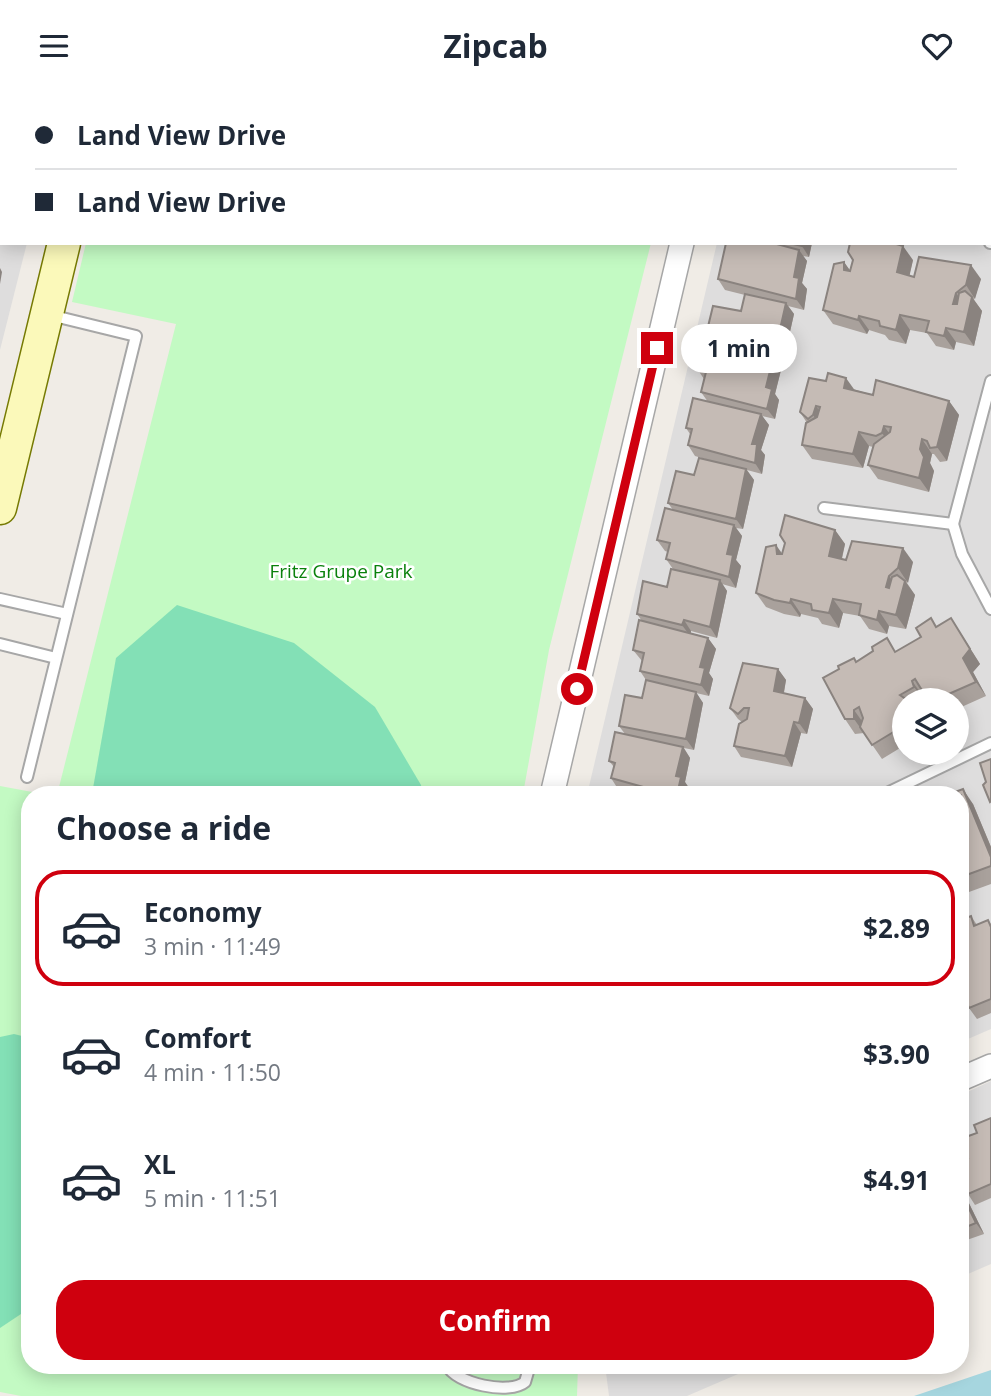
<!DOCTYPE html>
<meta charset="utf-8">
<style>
:root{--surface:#fff;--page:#f2f2f3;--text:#1f2937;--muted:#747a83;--line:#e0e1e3;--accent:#cf000e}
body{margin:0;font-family:"Open Sans",sans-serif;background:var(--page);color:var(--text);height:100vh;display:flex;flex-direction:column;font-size:26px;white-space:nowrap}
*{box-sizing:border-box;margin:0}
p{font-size:23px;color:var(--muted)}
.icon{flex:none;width:38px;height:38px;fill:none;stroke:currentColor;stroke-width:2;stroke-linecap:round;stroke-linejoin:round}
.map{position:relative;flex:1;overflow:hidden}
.drawer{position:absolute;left:21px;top:695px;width:948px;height:588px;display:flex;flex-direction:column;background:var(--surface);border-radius:28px;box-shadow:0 4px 18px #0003}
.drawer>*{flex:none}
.guide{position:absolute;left:0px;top:0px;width:992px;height:154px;box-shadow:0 4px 18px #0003;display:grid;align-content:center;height:154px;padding:0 35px;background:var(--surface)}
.tools{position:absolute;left:892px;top:597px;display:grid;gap:14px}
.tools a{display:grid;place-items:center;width:77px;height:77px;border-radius:50%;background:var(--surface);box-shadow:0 4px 18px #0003;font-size:35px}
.end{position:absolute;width:32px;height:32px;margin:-16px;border:9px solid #cf000e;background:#fff;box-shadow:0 0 0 4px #fff}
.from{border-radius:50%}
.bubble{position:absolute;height:49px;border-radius:24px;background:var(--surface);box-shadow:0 4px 18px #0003;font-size:23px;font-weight:700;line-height:49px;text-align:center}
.guide b{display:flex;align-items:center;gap:24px;height:66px;font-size:26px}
.guide b+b{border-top:2px solid var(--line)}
.guide i{width:18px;height:18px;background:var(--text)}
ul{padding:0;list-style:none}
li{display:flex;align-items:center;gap:21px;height:116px;margin:0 14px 10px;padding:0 21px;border:4px solid transparent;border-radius:28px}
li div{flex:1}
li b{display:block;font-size:26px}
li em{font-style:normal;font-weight:700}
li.active{border-color:var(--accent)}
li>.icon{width:63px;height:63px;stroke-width:1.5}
h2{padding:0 35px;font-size:32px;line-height:84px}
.primary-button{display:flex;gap:14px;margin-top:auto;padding:14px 35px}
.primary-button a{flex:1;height:80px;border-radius:28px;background:var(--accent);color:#fff;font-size:28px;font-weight:700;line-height:80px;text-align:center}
header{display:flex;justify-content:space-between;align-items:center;height:91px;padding:0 35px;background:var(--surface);font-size:32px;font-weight:700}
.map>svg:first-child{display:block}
</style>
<header><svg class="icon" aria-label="menu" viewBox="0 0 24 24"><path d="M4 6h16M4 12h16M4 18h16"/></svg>Zipcab<svg class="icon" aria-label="heart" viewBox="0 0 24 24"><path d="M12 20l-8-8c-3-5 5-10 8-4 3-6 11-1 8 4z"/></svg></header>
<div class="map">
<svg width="991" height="1305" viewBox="0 0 991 1305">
<rect width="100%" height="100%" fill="#f0ece6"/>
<g fill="#dedddd" fill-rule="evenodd">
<path d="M753,0H991V938L961,951V704H587L717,152H990V2ZM905,609H957V662H905Z"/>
<path d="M0,38L2,152H27L0,259Z"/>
<path d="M991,990V1173L961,1186V1004Z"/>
<path d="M605,1274H759L687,1305H609Z"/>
</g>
<g fill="#c3fac3">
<path d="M122,0H689L122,2Z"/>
<path d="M86,152H651L549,559L523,703L57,704L176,233L72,211Z"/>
<path d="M0,695L43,703L30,704V1274H578L577,1305H21L0,1301Z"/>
</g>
<g fill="#83e0b6">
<path d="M177,514L294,552L375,616L421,694L422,703H92L116,567Z"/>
<path d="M14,943L30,947V1217L0,1237V946Z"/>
</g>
<path fill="#a6d6df" d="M991,1279V1305H914Z"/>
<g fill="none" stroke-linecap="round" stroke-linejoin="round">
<defs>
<g id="lane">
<path d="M990,152H991"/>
<path d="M824,417L953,433L991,290"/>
<path d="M953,433L962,463L991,518"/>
<path d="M0,508L67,523"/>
<path d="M0,553L56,567"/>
<path d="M27,686L136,245L50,224"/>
<path d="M883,704L991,652"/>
<path d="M447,1274C455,1293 510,1304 525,1291L530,1274"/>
</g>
<g id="street">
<path d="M80,0L87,2"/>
<path d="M718,2V0"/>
<path d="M552,704L682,152"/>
<path d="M961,988L991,975"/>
</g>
<g id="secondary">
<path d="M100,2L101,0"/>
<path d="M0,417L64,152"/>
</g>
</defs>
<use href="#lane" stroke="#a7a7a7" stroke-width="14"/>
<use href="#street" stroke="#a7a7a7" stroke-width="26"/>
<use href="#secondary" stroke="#767a03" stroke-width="35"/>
<use href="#lane" stroke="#fff" stroke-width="10"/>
<use href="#street" stroke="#fff" stroke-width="23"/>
<use href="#secondary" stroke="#fbf9ba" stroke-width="32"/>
</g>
<g fill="#a9a19c">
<path d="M726,152H812L809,166L803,165L807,170L802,192L807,198L804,219L788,215L794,223L782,276L779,275L781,279L775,303L779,309L775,328L762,325L769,334L761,359L765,364L762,383L747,379L754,389L743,438L736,437L742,445L736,469L741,475L736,497L722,493L727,500L717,547L691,540V542L708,547L716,558L709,582L713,588L709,605L696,602L703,612L694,659L684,657L690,667L685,691L689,697L687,704H638L618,698L611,687L614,676L609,670L625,643L619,635L642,607L646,589L640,580L642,570L633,559L642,530L637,523L667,496L673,478L666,468L668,461L665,460L657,449L673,419L668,412L694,384L712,370L695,365L688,354L690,343L686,337L708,311L701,301L704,288L698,279L707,252L705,248L741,220L745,204L725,199L718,188Z"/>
<path d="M913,169L909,185L914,186L981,188L974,209L982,220L974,255L956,251L954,259L936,255L927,242L910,239L906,253L889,249L885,244L869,239L867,243L833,233L823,219L844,171L850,180Z"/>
<path d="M826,290L873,304L949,310L959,324L947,370L940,371L934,363H932L930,372L934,380L929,401L878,388L868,374L873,356L869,355L863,377L812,368L802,354L807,332L800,321Z"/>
<path d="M835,439L845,453L842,468L846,469L913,471L907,492L915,504L906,538L889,535L887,543L869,538L860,525L843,522L839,537L822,533L818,527L801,523L800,526L784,523L766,516L756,502L782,463Z"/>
<path d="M951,527L980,573L973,581L986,605L957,618V609H928L924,603L922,604L924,609H905V654L882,668L864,642L855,643L845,628L839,578L857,570L896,561L921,546Z"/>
<path d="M778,578L786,589L784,602L805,607L813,618L807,643L801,642L792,676L741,666L734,655L742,631L738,628L730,617Z"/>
<path d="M961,704L973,713L991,756V793L969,801L963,792L961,793Z"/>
<path d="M971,825L977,834L988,829L991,833V922L977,928L969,917Z"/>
<path d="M991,1027V1107L975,1114L968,1103V1067L977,1042Z"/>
<path d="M961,1096L984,1143L961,1151Z"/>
</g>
<g fill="#8a837f">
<path d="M990,83L991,84L990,123Z"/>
<path d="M0,84L2,86V101L0,98Z"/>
<path d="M802,152H812L809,166L802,155Z"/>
<path d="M903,155L913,169L907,196L897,181Z"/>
<path d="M799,159L807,170L802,192L807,198L804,219L796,208L794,186Z"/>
<path d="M844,171L854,185L844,179Z"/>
<path d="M971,174L981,188L975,208L966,194Z"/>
<path d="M0,177L2,181L0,193Z"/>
<path d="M956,202L966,216L953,213Z"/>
<path d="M972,206L982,220L974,255L964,241Z"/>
<path d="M786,212L794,223L782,276L774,265Z"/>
<path d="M900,224L910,239L906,253L896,239Z"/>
<path d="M859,225L869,239L867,243L858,229Z"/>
<path d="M946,237L956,251L954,259L944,245Z"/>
<path d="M773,268L781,279L775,303L779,309L775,328L767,318L766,296Z"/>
<path d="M846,287L856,301L844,297Z"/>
<path d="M949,310L959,324L947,370L937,356Z"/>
<path d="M816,315L826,329L823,339L813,324Z"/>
<path d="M761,323L769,334L761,359L765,364L762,383L755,372L752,353Z"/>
<path d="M884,335L894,349L892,356L882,342Z"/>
<path d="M859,341L869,355L863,377L853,363Z"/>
<path d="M922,348L932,363L930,372L934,380L929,401L919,387L920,358Z"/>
<path d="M746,378L754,389L743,438L736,428Z"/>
<path d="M734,434L742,445L736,469L741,475L736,497L729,486L727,463Z"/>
<path d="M835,439L845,453L839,479L829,465Z"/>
<path d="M776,454L786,468L777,463Z"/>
<path d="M903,457L913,471L908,492L898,477Z"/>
<path d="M889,485L899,499L886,496Z"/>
<path d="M720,489L727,500L717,547L710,536Z"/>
<path d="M905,490L915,504L906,538L896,524Z"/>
<path d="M791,508L801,523L800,526L790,512Z"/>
<path d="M833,508L843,522L839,537L829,522Z"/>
<path d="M879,520L889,535L887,543L877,529Z"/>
<path d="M951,527L980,573L973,581L986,605L976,591L963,567Z"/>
<path d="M684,529L691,540L690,545L682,534Z"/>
<path d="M708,547L716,558L709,582L713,588L709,605L701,594L700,576Z"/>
<path d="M778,578L786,589L782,611L774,600Z"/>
<path d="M912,590L922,604L924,609L914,596Z"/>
<path d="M696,601L703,612L694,659L686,648Z"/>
<path d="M805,607L813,618L807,643L799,632Z"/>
<path d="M854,619L864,633V642L854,628Z"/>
<path d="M794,631L801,642L792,676L785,665Z"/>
<path d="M683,656L690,667L685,691L689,697L687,704H677L676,685Z"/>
<path d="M963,698L973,713L991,756V766Z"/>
<path d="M961,1096L984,1143L976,1132L961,1101Z"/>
</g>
<g fill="#c5bbb5" stroke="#8a837f" stroke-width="2">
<path d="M766,0H843L842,2H766Z"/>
<path d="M990,27H991V82L990,80Z"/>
<path d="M0,52L2,53V83H0Z"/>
<path d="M726,152H773L799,159L794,186L799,187L796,208L718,188Z"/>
<path d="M789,152H802V155Z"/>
<path d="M850,152H893L903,155L897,181L914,186L919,166L971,174L966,194L956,202L953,213H957L959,202L965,200L972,206L964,241L946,237L944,245L926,241L929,230L900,224L896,239L880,235L879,230L859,225L858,229L823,219L834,173L844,171V179L850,180L853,169L848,161Z"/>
<path d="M745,203L786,212L774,265L705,248L713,215L741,220Z"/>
<path d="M704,251L773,268L766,296L772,298L767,318L701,301L706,281L698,279Z"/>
<path d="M828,282L846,287L844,297L873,304L876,289L949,310L937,356L930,357L927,350L922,348L920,358L924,366L919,387L868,374L874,353L890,341L891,336L884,335L882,342L876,345L859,341L853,363L802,354L806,332L817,326L820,316L816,315L813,324L808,328L800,321L809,287L826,290Z"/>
<path d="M693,307L761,323L752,353H757L755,372L688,354L692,338L686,337Z"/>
<path d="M699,367L746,378L736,428L668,412L676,380L694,384Z"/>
<path d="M665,417L734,434L727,463L733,464L729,486L666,468L670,452L657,449Z"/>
<path d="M785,424L835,439L829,465L846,469L852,450L903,457L898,477L889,485L886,496L889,497L892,486L897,484L905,490L896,524L879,520L877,529L859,524L861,513L833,508L829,522L812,519L811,513L791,508L790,512L774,509L756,502L766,456L776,454L777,463H782L785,452L780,444Z"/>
<path d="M671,478L720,489L710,536L684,529L682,534L637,523L643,490L667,496Z"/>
<path d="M931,527L936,536L951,527L970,558L963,567L976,591L935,609H928L915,588L912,590L914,596L900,604L907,609H905V634L872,654L860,636L863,627L859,616L854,619V628H845L823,587L839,578L838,575L854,567L856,571L873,560L872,556L887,547L895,561L921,546L916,537Z"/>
<path d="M639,529L708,547L700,576L705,577L701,594L640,580L644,562L633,559Z"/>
<path d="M743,572L778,578L774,600L805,607L799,632L794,631L785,665L734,655L739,633L747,628L749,617H744L738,623L730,617Z"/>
<path d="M646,589L696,601L686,648L619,635L625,604L642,607Z"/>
<path d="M615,641L683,656L676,685L681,686L677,704H672L611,687L615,672L609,670Z"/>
<path d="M991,668V710L990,711L983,694L986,691L980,672Z"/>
<path d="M963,698L991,766V775L961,786V704H947Z"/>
<path d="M622,700L636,704H621Z"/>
<path d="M971,825L974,835L988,829L991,836V908L969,917L961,895V829Z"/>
<path d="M991,1027V1093L968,1103L961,1084V1069L968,1067L963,1047L977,1042L974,1034Z"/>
<path d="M961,1101L976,1132L961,1138Z"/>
</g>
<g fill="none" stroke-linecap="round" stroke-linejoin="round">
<path stroke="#cf000e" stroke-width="9" d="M577,598L657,257"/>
</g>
<g text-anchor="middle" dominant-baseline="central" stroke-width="5" stroke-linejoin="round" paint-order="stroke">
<g font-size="19" fill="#0a810c" stroke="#fff">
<text x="341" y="480">Fritz Grupe Park</text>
</g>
</g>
</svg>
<div class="tools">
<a><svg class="icon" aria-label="layers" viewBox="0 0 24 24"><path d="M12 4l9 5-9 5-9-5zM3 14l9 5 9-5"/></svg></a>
</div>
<i class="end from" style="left:577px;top:598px"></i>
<i class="end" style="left:657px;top:257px"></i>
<div class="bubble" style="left:681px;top:233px;width:116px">1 min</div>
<div class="guide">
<b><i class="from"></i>Land View Drive</b>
<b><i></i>Land View Drive</b>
</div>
<section class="drawer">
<h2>Choose a ride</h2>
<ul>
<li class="active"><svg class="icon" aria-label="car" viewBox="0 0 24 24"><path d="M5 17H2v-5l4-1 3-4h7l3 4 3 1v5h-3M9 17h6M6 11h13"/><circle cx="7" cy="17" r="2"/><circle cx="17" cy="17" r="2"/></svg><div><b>Economy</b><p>3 min · 11:49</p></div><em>$2.89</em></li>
<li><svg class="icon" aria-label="car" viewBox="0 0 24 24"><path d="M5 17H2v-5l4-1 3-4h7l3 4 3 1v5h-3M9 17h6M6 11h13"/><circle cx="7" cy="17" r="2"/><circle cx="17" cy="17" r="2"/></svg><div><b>Comfort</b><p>4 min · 11:50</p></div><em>$3.90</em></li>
<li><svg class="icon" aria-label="car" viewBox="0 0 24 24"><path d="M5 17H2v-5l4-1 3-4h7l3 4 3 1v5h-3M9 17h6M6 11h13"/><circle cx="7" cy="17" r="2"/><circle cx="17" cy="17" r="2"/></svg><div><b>XL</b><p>5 min · 11:51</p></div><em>$4.91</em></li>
</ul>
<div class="primary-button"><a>Confirm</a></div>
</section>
</div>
